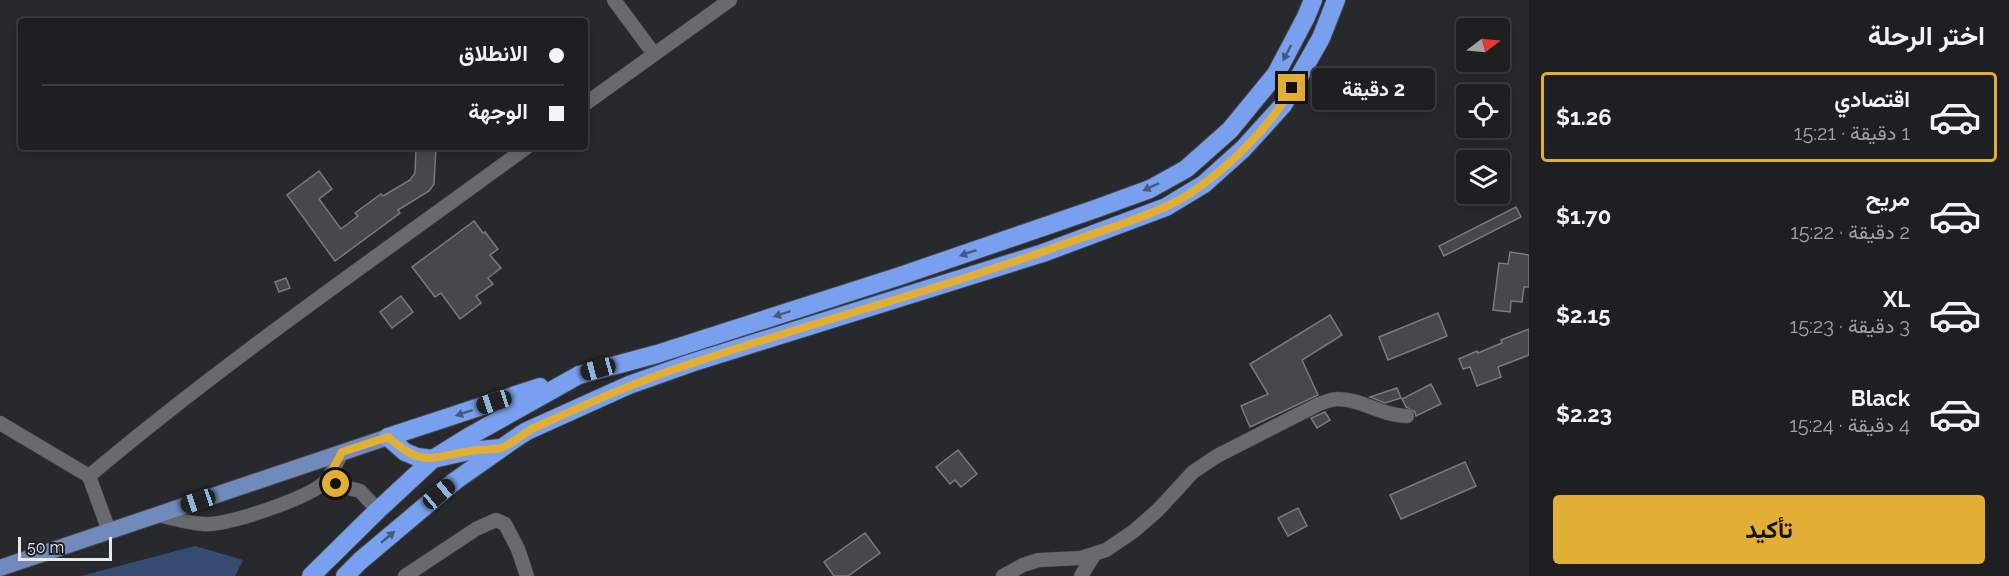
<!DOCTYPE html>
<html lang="ar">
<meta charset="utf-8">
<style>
:root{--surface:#1d1f21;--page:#2a2c2e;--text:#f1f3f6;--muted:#a0a2a5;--line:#3b3d3f;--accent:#e3ae35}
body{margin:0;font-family:Raleway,Vazirmatn,sans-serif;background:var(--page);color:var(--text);direction:rtl;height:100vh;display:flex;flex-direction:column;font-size:22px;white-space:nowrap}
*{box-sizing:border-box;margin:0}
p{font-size:20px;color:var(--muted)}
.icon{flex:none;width:33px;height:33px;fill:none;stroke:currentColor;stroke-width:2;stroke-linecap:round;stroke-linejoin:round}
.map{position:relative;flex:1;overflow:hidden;direction:ltr}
.panel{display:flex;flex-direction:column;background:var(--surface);width:480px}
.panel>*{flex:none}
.hud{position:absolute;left:18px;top:18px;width:570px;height:132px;border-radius:6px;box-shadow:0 3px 15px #0003,0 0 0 2px var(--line);direction:rtl;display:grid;align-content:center;height:132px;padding:0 24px;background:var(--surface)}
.needle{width:39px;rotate:74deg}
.buttons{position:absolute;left:1456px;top:18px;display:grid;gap:12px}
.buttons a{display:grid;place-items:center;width:54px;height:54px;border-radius:6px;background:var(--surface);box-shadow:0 3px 15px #0003,0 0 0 2px var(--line);font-size:30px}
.scale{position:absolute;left:18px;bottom:15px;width:94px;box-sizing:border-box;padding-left:6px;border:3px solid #e8e9ec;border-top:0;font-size:16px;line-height:21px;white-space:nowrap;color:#e8e9ec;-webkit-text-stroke:4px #1d1f22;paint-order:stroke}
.end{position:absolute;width:27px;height:27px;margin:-14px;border:8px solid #e3ae35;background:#111;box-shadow:0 0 0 3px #111}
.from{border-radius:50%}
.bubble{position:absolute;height:42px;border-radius:6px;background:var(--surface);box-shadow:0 3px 15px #0003,0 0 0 2px var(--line);font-size:20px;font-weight:700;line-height:42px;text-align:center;direction:rtl}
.car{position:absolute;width:18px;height:36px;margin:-18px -9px;border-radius:8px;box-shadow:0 0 4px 2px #0007;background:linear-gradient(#222 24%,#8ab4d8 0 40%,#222 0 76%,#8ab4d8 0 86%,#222 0)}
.hud b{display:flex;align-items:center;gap:21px;height:57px;font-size:22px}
.hud b+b{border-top:2px solid var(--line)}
.hud i{width:15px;height:15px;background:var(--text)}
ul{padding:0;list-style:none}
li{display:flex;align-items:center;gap:18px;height:90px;margin:0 12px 9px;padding:0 12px;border:3px solid transparent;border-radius:6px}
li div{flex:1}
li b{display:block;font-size:22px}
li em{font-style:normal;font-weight:700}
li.active{border-color:var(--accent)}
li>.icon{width:54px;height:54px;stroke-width:1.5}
h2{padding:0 24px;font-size:27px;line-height:72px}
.cta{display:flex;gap:12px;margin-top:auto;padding:12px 24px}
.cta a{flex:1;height:69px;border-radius:6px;background:var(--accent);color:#111;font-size:24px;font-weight:700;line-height:69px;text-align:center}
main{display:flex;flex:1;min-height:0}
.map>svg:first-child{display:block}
</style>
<main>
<section class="panel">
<h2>اختر الرحلة</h2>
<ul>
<li class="active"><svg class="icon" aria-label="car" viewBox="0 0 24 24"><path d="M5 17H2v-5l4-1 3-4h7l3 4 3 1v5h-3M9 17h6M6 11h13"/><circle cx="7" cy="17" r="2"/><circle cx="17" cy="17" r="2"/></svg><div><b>اقتصادي</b><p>1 دقيقة · 15:21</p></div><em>$1.26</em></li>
<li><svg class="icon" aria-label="car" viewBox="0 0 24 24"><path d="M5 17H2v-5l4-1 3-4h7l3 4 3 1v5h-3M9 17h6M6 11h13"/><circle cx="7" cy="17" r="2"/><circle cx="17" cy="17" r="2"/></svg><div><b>مريح</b><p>2 دقيقة · 15:22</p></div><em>$1.70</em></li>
<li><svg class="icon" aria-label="car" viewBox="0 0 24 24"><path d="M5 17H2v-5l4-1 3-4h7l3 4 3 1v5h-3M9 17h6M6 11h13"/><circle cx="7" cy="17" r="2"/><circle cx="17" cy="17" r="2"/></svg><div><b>XL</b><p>3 دقيقة · 15:23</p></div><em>$2.15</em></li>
<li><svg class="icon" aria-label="car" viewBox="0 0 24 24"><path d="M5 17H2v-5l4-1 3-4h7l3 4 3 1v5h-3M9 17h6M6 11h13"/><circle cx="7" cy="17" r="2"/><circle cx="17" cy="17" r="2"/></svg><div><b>Black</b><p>4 دقيقة · 15:24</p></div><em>$2.23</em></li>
</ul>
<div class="cta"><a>تأكيد</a></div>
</section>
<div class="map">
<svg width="1529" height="576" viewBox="0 0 1529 576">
<rect width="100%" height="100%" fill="#27292c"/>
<path fill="#384b73" d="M195,546L243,560L235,576H81Z"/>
<g fill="#46484c" stroke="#797b80" stroke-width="1.5">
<path d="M416,147H436L434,184L429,191L398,210L400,213L335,261L287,195L319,171L332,189L319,199L341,229L358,216L355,213L381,194L383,196L410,180L415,173Z"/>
<path d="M1516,207L1521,217L1444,256L1439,246Z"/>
<path d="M474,221L483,233L485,232L498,249L490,255L501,268L488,278L493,284L476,296L481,303L460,319L441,293L435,297L412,267Z"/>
<path d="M1510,252L1529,255V287H1524L1522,302L1511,301L1510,312L1493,310L1499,263L1508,264Z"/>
<path d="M286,278L290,288L279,292L275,282Z"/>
<path d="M401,296L413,312L392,328L380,312Z"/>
<path d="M1438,313L1447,336L1388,360L1379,337Z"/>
<path d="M1330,315L1342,335L1302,360L1318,395L1250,427L1241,406L1268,394L1250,364Z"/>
<path d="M1529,329V355L1498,367L1501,377L1477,386L1470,367L1463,369L1459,359L1477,351L1478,353L1502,343L1501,340Z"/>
<path d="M1431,384L1441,404L1416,416L1415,412L1406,407L1402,399Z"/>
<path d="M1397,388L1401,398L1385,403L1370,397Z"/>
<path d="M1325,412L1330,420L1317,428L1311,418Z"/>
<path d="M958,450L977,474L961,487L955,480L950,484L936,467Z"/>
<path d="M1465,462L1476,486L1401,519L1390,495Z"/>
<path d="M1298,508L1307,526L1288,536L1278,518Z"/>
<path d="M865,533L880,553L848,576H834L824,562Z"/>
</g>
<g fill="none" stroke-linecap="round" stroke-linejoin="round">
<defs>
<g id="minor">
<path d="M614,0L654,54"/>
<path d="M585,104L730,0"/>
<path d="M0,423L89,476L109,531"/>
<path d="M89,476C229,358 380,255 527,147"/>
<path d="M326,482L360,491L378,510"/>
<path d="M158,515C172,518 188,523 203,524C227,526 305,499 324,483C332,476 337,461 342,452"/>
<path d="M405,576L476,529L496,520L505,524L518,549L527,576"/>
<path d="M1003,576L1023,565L1039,560L1081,558L1106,550L1134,531L1158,510L1193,472L1217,456L1319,404C1325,402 1332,399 1338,399C1362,399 1382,416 1407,416"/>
<path d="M1081,576L1094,555"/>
</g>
<path id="major" d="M0,568L388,437"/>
<g id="highway">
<path d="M388,437L540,387"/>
<path d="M388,437L405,452L417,457L433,459L469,451L501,448"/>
<path d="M311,576L378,510L433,459L470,436L579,375L657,354L900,276L1098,208L1150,189L1186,169L1230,130L1276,74L1306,17L1313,0"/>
<path d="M345,576L360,561L455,481L519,436L527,431L629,385L691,363L1043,253L1166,207L1204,184L1243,149L1283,105L1321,38L1336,0"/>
</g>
</defs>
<use href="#minor" stroke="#444548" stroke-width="15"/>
<use href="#major" stroke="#444548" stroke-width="18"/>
<use href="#highway" stroke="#444548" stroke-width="20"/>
<use href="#minor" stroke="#686a6e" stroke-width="14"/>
<use href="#major" stroke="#728abb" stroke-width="16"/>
<use href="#highway" stroke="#79a0ef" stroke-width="18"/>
</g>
<defs><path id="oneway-solid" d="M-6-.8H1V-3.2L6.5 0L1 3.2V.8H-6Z" transform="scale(1.5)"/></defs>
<g fill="#46597e">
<use href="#oneway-solid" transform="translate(1287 53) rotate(118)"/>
<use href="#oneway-solid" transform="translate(1151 187) rotate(155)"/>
<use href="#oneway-solid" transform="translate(968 253) rotate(161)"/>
<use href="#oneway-solid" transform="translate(782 314) rotate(162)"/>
<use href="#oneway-solid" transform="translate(464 413) rotate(162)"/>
<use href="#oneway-solid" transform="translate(388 537) rotate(-40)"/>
</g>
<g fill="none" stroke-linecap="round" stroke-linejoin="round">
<path stroke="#e3ae35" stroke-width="8" d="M336,484L326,482L342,452L388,437C423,468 430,457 471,451C481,449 492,450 501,448C513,444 524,432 536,427C587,404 637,381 690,364C816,321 945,288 1070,242C1101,231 1134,221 1165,207C1210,187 1268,131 1292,88"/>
</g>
</svg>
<div class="buttons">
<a><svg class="needle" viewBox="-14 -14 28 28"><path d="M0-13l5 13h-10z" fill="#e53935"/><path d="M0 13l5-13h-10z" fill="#a0a2a5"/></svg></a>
<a><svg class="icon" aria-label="locate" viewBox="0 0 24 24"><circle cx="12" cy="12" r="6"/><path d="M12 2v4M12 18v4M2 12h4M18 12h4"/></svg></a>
<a><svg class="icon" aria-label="layers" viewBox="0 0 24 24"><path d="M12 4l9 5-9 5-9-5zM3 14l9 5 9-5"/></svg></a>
</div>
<div class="scale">50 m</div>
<i class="end from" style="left:336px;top:484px"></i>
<i class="end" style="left:1292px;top:88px"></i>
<div class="bubble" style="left:1312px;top:68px;width:123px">2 دقيقة</div>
<i class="car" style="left:598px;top:369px;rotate:255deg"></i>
<i class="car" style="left:494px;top:402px;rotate:252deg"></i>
<i class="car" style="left:439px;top:494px;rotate:50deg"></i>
<i class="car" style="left:198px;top:501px;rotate:251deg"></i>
<div class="hud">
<b><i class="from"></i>الانطلاق</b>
<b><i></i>الوجهة</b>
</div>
</div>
</main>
